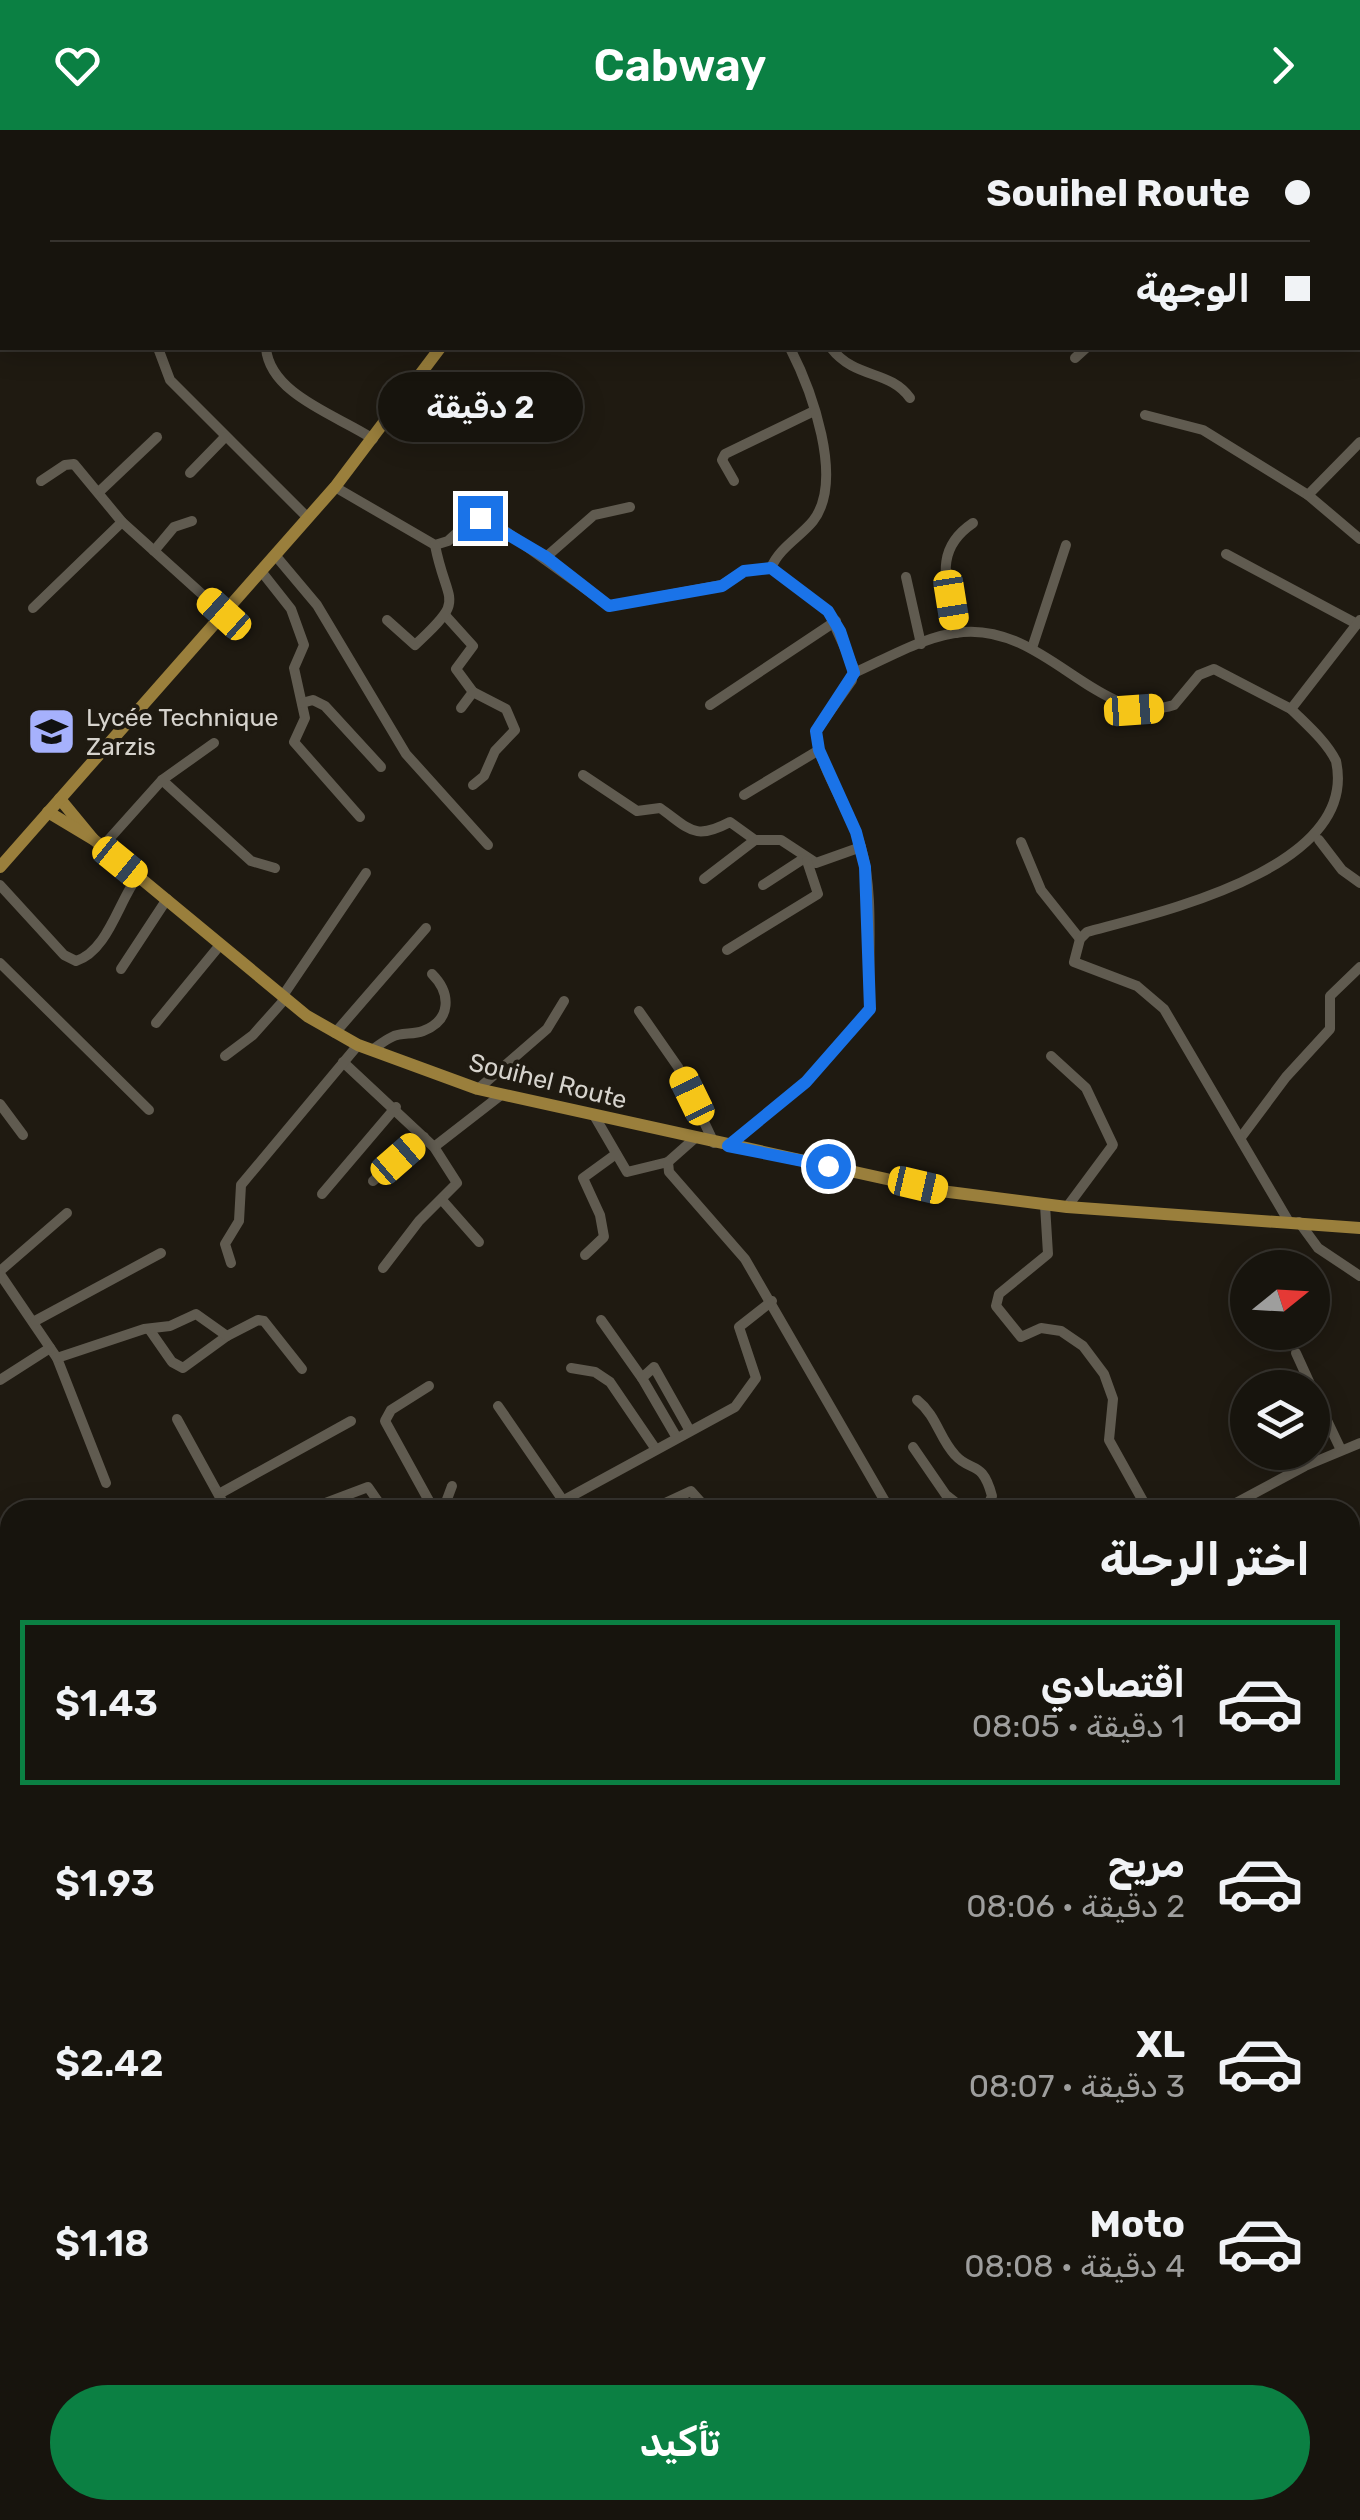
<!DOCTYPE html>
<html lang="ar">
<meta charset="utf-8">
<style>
:root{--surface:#17140d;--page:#24211b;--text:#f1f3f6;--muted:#9e9e9d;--line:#36332e;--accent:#0b8043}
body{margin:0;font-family:Rubik,"Noto Sans Arabic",sans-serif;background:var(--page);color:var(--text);direction:rtl;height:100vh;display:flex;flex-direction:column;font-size:38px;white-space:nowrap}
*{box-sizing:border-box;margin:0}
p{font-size:32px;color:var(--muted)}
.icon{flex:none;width:55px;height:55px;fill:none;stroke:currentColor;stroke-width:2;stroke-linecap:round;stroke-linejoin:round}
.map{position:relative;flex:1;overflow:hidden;direction:ltr}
.sheet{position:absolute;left:0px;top:1370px;width:1360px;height:1020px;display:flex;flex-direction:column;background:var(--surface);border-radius:30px 30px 0 0;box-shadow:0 5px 25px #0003,0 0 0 2px var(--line);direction:rtl}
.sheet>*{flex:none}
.banner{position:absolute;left:0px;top:0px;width:1360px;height:220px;box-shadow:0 5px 25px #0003,0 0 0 2px var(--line);direction:rtl;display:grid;align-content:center;height:220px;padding:0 50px;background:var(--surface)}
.needle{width:65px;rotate:72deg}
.controls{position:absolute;left:1230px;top:1120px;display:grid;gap:20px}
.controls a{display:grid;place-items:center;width:100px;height:100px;border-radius:50%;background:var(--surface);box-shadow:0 5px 25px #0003,0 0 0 2px var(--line);font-size:50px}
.end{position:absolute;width:45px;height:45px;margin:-22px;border:12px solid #1a73e8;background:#fff;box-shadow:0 0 0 5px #fff}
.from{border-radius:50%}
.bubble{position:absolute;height:70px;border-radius:35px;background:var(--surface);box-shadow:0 5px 25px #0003,0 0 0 2px var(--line);font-size:32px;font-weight:600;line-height:70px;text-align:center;direction:rtl}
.car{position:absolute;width:30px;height:60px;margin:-30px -15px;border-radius:12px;box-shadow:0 0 8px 2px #0007;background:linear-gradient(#f5c518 24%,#345 0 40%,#f5c518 0 76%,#345 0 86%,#f5c518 0)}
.banner b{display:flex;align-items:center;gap:35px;height:95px;font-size:38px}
.banner b+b{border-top:2px solid var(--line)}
.banner i{width:25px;height:25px;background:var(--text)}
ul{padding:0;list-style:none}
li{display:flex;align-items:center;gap:30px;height:165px;margin:0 20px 15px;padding:0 30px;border:5px solid transparent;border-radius:0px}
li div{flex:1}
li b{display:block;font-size:38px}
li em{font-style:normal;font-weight:600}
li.active{border-color:var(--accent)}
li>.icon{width:90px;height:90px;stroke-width:1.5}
h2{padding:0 50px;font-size:45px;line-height:120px}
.cta{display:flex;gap:20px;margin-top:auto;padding:20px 50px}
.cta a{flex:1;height:115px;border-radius:60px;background:var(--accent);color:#fff;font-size:40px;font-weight:600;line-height:115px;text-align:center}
header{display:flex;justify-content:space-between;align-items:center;height:130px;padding:0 50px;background:var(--accent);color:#fff;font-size:45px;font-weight:600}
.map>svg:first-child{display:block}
</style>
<header><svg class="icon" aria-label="forward" viewBox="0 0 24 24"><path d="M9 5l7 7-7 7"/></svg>Cabway<svg class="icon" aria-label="heart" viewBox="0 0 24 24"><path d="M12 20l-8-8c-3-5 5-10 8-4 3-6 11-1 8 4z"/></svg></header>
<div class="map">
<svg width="1360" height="2390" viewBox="0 0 1360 2390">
<rect width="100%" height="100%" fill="#1f1a11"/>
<path fill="#675019" d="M1360,2004V2390H436L450,2380H1350V2010Z"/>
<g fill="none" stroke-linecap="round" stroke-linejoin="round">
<g stroke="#605b50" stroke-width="10">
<path d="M250,0L254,2"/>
<path d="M392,0L396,2"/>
<path d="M626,0L630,2"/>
<path d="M764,0L766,2"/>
<path d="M1106,0L1110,2"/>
<path d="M268,2L269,0"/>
<path d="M351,2L353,0"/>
<path d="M733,2L736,0"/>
<path d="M842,2L845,0"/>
<path d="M0,90L2,92"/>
<path d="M1358,182L1360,184"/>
<path d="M158,218L170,250L308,388"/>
<path d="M266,218C270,265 339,286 373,309"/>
<path d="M831,218C856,250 889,239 910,268"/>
<path d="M1075,228L1086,218"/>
<path d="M1145,285L1203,300L1308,365L1360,312"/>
<path d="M190,343L225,307"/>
<path d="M41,351L65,335L74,334L122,392L224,484"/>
<path d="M734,351L722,330L725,324L812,282"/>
<path d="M335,357L435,415L448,411L471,390H490L609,476L722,455L744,441L771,438"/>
<path d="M100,361L157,307"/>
<path d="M1308,365L1360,409"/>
<path d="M154,421L174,397L192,391"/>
<path d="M1226,424L1357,494"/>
<path d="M275,425L317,475L406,624L488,715"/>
<path d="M546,427L594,385L630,377"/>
<path d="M261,441L291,479L304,515L294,538L305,588L294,612L360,687"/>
<path d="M906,447L921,514"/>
<path d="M33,478L122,392"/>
<path d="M445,485L473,516L456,539L473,562L461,578"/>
<path d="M387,490L415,515C468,466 447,477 435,415"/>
<path d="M956,503C949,457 930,422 973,393"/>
<path d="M1032,518L1066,415"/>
<path d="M854,543C888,528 926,505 963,502C1048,495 1100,599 1174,575L1199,545L1214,539L1291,579"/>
<path d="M473,562L506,579L515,600L495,621L484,646L473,655"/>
<path d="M302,573L313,570L325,576L381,637"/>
<path d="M710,575L836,491"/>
<path d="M583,645L637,681L660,678C690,699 694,711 730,692L755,710H781L816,733L861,717"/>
<path d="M162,650L251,731L275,738"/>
<path d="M744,665L819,620"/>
<path d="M1319,710L1342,740L1360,753"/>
<path d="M1021,712L1041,760L1080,809"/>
<path d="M102,717L162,650L214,613"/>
<path d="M704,749L755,710"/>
<path d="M0,755L64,825L76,831C108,821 119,770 138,746"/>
<path d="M763,755L803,729"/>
<path d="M727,820L818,764L807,731"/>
<path d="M0,833L149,980"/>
<path d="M121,839L167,769"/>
<path d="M282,867L366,743"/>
<path d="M639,881L678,937L714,1013"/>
<path d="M156,893L220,815"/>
<path d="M335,903L426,798"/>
<path d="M372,920C378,916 385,910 392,907C401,902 413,905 423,901C452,890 451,863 432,844"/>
<path d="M225,926L253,905L285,869"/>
<path d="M1051,926L1086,958L1113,1015L1067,1077"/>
<path d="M343,932L434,1017L457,1053L419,1091L383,1138"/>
<path d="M478,959L547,899L564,871"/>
<path d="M0,974L23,1005"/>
<path d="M595,987L627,1042L668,1032"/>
<path d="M1242,1006L1286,947L1330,899V866L1360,837"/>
<path d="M694,1009L668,1032L669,1042L745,1129L890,1380"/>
<path d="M729,1016L806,952L870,879C867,827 875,767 861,717C850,677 820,643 816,601L852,550L853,536L828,481L771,438C779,418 800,407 813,391C845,350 811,259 790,218"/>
<path d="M434,1017L501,965"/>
<path d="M373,1051L424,1007"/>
<path d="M322,1064L396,977"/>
<path d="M442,1070L479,1112"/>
<path d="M1045,1075L1048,1124L999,1164L996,1176L1021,1207L1041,1198L1061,1201L1083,1216L1104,1244L1113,1269L1109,1310L1148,1380"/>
<path d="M1289,1092L1164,879L1137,856L1074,832L1080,809L1087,802C1152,784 1360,740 1336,631C1326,611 1307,595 1291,579L1360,490"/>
<path d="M1299,1092L1318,1118L1360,1146"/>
<path d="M585,1125L604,1107L600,1085L583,1048L616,1024"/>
<path d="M231,1133L225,1114L239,1091L241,1055L358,915"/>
<path d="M0,1141L67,1083"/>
<path d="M0,1144L57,1228L106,1353"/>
<path d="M601,1190L642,1248"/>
<path d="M35,1191L161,1123"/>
<path d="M149,1199L172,1232L183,1238L227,1206"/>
<path d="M1296,1223L1312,1258"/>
<path d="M57,1228L144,1199L170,1196L196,1184L227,1206L258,1190L264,1191L302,1239"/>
<path d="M571,1238L595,1242L610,1252L655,1318"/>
<path d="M0,1250L50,1218"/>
<path d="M429,1256L391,1280L385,1291L434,1380"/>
<path d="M1312,1259L1341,1320"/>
<path d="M917,1270C937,1286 939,1308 955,1325C971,1343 982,1329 992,1366L986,1380"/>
<path d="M498,1276L562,1369"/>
<path d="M177,1289L227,1380"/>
<path d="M677,1308L642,1248L654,1237L690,1301"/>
<path d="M913,1317L946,1365L965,1380"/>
<path d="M219,1364L351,1291"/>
<path d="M1232,1375L1248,1380"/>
<path d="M307,1380L368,1357L384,1380"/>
<path d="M443,1380L452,1356"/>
<path d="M546,1380L735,1277L756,1248L739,1197L772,1171"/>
<path d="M650,1380L691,1361L708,1380"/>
<path d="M1223,1380L1305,1336L1360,1313"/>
<path d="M1350,1494L1360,1508"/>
<path d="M1350,1552L1360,1566"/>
<path d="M0,1632L10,1629"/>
<path d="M0,1778L10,1818"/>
<path d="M1350,1850L1360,1843"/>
<path d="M0,2036L10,2077"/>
<path d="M0,2129L10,2126"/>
<path d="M0,2244L10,2261"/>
<path d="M309,2380L315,2390"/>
<path d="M325,2380L326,2390"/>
<path d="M341,2390L354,2380"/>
</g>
<g stroke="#9a7f3c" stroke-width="12">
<path d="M587,2L589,0"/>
<path d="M60,669L93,709"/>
<path d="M48,682L93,709L307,886L358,915L478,959L941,1061L1067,1077L1360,1098"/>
<path d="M0,737L335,357L440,218"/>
</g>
</g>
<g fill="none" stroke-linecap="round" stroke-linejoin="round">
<path stroke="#1a73e8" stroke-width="12" d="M480,388L546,427L609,476L722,456L744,441L771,438L828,481L840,501L854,543L816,601L819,620L856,702L865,737L870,879L806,952L728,1016L828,1036"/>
</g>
<defs>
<symbol id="school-square" viewBox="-11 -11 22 22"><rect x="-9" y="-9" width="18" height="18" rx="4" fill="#a6b1fc" stroke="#1f1a11"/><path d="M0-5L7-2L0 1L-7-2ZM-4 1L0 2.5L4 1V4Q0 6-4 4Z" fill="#111"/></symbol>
</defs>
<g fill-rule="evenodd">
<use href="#school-square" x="24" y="574" width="55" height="55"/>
</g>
<g text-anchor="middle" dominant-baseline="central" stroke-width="8" stroke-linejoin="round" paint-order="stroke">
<g font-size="25" fill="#d6d3cd" stroke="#1f1a11" text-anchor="start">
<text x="86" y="587">Lycée Technique<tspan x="86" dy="29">Zarzis</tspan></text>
</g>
<g font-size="25" fill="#d6d3cd" stroke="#1f1a11">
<text transform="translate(548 951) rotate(14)">Souihel Route</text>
</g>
</g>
</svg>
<div class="controls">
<a><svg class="needle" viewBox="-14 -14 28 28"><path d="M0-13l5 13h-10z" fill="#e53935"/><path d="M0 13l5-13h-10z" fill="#9e9e9d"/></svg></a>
<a><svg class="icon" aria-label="layers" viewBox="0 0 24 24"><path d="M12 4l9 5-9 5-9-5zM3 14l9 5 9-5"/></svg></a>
</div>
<i class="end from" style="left:828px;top:1036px"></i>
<i class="end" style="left:480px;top:388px"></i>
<div class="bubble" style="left:378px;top:242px;width:205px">2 دقيقة</div>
<i class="car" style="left:951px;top:470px;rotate:171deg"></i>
<i class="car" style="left:224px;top:484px;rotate:312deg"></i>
<i class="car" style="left:1134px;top:580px;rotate:86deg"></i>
<i class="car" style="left:120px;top:732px;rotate:129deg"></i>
<i class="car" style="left:692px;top:966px;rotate:334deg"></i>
<i class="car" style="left:398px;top:1029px;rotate:49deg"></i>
<i class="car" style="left:918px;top:1055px;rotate:103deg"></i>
<div class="banner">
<b><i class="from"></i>Souihel Route</b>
<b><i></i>الوجهة</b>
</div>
<section class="sheet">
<h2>اختر الرحلة</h2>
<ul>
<li class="active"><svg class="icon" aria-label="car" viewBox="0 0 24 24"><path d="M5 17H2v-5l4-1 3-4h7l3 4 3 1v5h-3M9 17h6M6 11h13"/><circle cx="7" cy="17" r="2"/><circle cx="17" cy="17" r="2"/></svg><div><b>اقتصادي</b><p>1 دقيقة · 08:05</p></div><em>$1.43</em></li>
<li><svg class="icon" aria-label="car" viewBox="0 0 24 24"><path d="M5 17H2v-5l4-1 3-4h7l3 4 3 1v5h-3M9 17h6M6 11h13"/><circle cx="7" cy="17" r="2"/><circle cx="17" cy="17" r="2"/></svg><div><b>مريح</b><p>2 دقيقة · 08:06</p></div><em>$1.93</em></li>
<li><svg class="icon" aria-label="car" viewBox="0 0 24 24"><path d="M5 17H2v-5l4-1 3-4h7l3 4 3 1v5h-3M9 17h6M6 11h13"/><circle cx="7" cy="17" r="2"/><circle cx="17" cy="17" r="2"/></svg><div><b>XL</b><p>3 دقيقة · 08:07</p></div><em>$2.42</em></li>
<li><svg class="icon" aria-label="car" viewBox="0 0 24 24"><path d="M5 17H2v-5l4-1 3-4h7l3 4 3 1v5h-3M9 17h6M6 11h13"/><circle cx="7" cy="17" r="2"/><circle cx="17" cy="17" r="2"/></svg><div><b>Moto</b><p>4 دقيقة · 08:08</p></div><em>$1.18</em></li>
</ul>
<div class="cta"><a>تأكيد</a></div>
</section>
</div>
